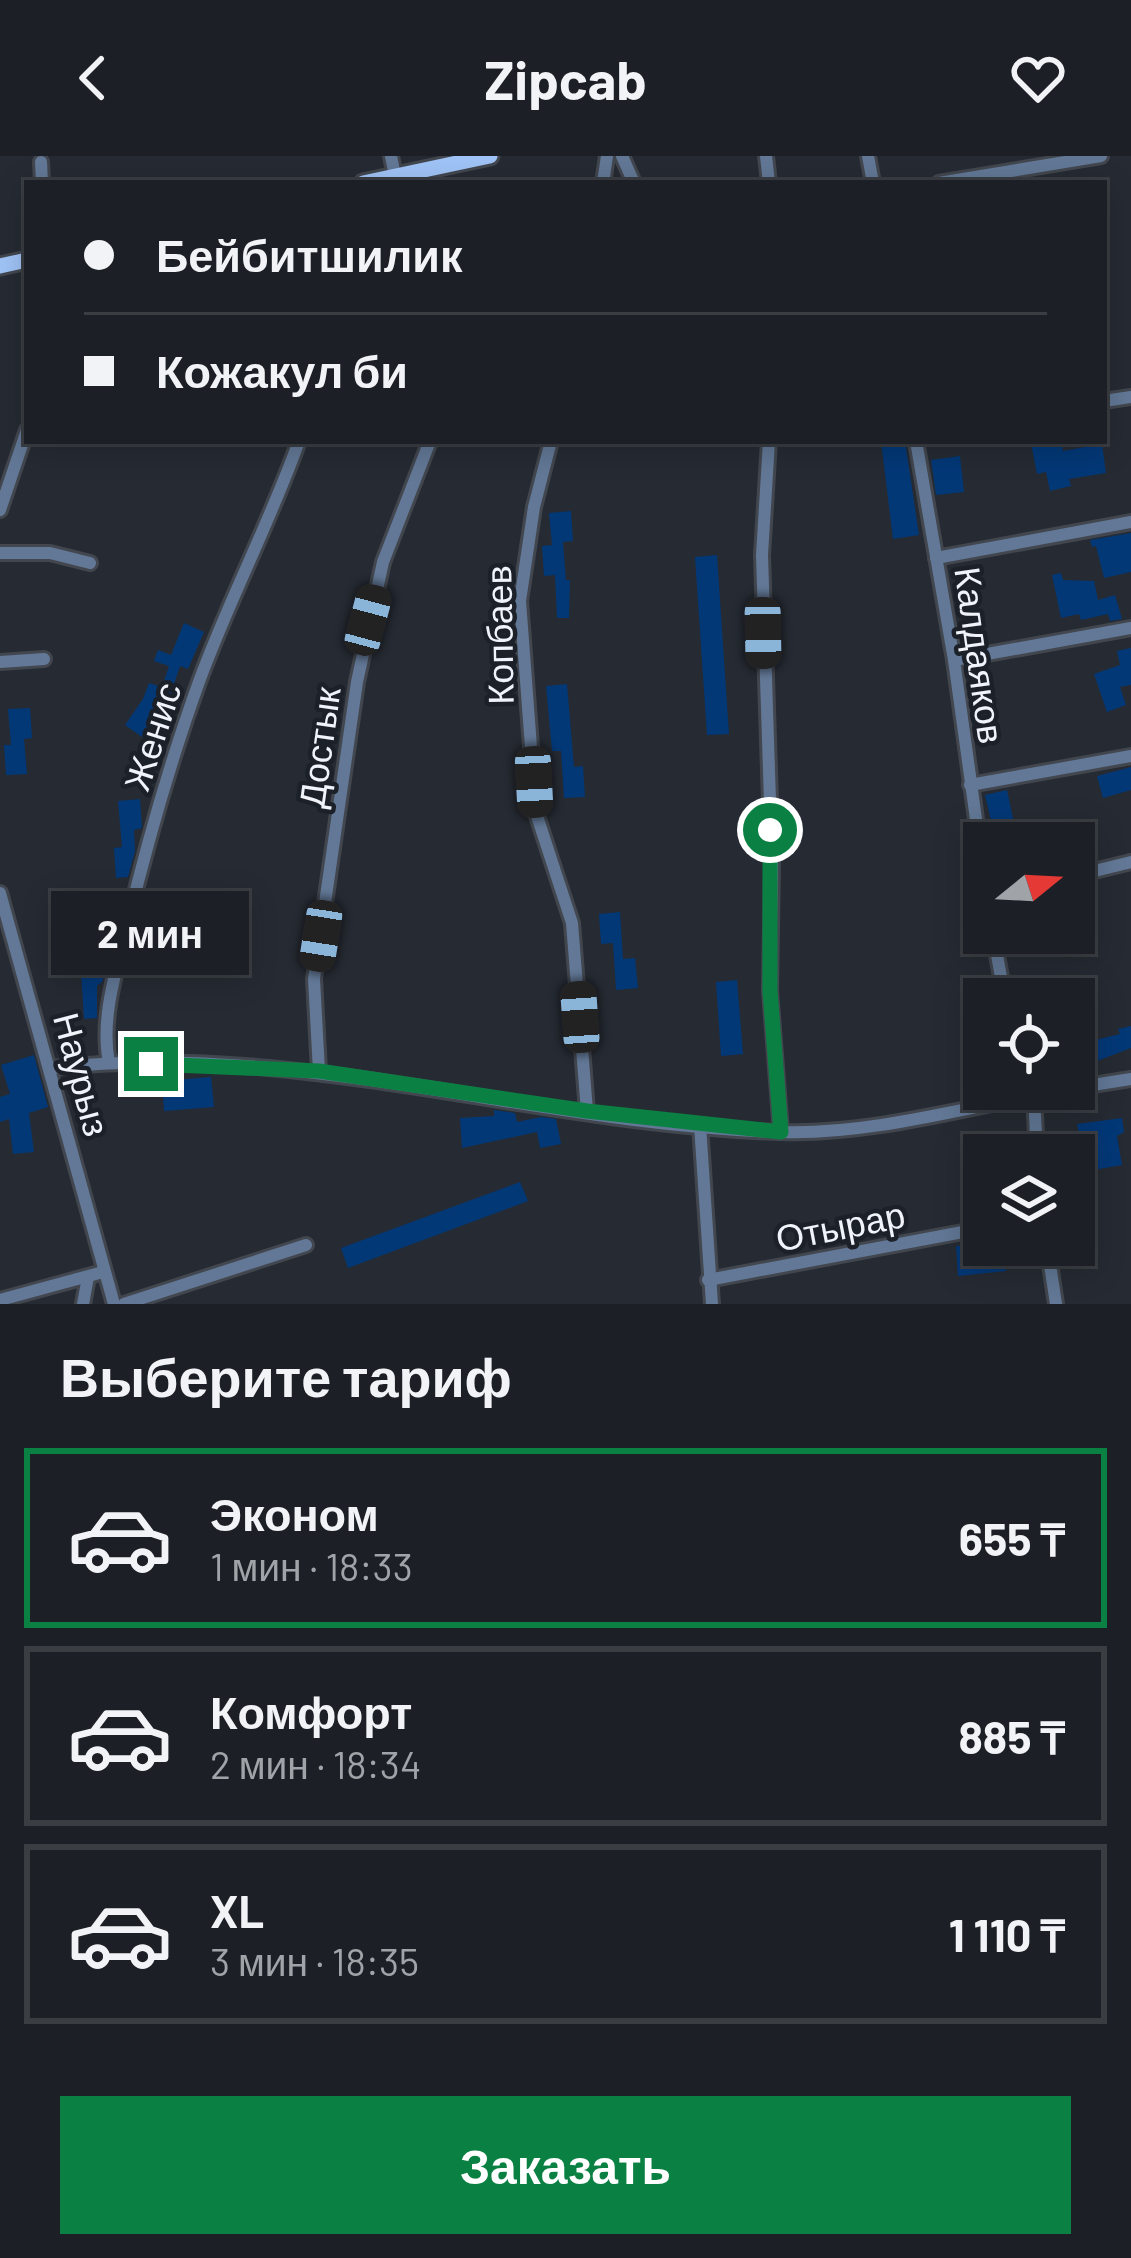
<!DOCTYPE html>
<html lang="ru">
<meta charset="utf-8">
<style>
:root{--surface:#1c2026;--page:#25282e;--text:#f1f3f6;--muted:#a0a3a7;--line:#3a3e43;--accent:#0b8043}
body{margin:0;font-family:Barlow,sans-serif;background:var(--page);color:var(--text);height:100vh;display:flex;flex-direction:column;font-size:45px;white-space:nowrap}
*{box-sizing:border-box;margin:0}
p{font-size:39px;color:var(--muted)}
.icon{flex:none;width:66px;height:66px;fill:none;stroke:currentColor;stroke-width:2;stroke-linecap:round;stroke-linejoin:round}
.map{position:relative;height:1148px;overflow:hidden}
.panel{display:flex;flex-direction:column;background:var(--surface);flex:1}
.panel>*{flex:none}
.hud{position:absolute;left:24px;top:24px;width:1083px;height:264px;border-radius:0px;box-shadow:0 6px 30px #0003,0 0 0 3px var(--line);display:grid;align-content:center;height:264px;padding:0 60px;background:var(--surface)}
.needle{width:78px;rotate:72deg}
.controls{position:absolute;left:963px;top:666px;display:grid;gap:24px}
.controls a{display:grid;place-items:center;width:132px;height:132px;border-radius:0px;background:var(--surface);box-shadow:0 6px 30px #0003,0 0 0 3px var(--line);font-size:60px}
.end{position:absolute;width:54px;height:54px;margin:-27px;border:15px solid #0b8043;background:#fff;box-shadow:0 0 0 6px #fff}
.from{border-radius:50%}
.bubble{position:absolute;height:84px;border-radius:0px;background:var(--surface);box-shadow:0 6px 30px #0003,0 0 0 3px var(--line);font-size:39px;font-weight:700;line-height:84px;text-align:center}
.car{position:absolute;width:36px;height:72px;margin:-36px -18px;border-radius:15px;box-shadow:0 0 9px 3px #0007;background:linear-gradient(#222 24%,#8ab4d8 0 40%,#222 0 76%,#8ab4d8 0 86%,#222 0)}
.hud b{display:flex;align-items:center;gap:42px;height:114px;font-size:45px}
.hud b+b{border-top:3px solid var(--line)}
.hud i{width:30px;height:30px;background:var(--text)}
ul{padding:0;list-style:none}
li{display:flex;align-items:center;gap:36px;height:180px;margin:0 24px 18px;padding:0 36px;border:6px solid var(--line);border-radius:0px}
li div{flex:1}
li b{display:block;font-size:45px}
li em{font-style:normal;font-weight:700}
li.on{border-color:var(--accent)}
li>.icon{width:108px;height:108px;stroke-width:1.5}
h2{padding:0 60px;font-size:54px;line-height:144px}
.button{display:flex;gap:24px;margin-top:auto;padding:24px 60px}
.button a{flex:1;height:138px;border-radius:0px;background:var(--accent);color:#fff;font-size:48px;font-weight:700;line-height:138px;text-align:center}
header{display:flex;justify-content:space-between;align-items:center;height:156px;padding:0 60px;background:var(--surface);font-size:54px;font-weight:700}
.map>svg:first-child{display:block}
</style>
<header><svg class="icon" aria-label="back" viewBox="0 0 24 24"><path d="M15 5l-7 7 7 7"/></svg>Zipcab<svg class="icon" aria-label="heart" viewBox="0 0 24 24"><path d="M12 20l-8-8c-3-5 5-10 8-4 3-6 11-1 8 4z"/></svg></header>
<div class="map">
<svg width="1131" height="1148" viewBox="0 0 1131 1148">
<rect width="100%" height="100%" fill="#262b33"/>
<g fill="#033877">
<path d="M881,285H905L919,379L893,383Z"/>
<path d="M1061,285L1063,295L1102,288L1106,317L1069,323L1071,330L1050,335L1046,316L1037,318L1031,287Z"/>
<path d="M960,300L964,336L936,339L931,304Z"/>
<path d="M571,355L573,385L563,386L566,424H570L569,462H557L555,419L544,420L542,390L552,389L549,357Z"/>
<path d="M1131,377V416L1104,422L1096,390L1092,391L1090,384Z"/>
<path d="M717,399L729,578L707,579L695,401Z"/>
<path d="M1061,417L1063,424L1094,425L1098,444L1115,439L1122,463L1110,465L1108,458L1081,464L1079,458L1061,462L1052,419Z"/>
<path d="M184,467L204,476L188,513L180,510L168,546L142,581L125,569L143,543L149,527L162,531L169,510L154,505L158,494L171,499Z"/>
<path d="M1131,492V529L1120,531L1126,549L1107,556L1094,518L1120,509L1117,495Z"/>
<path d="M567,528L574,611L583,610L585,641L564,642L561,595H552L546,530Z"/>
<path d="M30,552L32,582L24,583L27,618L6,619L4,589H11L8,553Z"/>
<path d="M1131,611V634L1103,642L1097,620Z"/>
<path d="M1007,634L1015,672L993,673L985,639Z"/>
<path d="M140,643L142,672L134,674L135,695L128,721L116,722L114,692L122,691L118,645Z"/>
<path d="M620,756L623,803L635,802L638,832L616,834L613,787L601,788L599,758Z"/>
<path d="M101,799L103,825L97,830V862L84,863L80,801Z"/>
<path d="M737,824L743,898L721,900L716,826Z"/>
<path d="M984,842V911H978L965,844Z"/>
<path d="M1131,870V892L1092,907L1087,886L1120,878L1118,873Z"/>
<path d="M34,899L48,951L29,957L34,996L13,998L9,963L0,966V941L10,938L1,909Z"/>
<path d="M211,921L214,951L164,955L162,925Z"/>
<path d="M494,954L515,957L517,966L541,961L556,963L561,988L540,992L537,976L462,992L460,962L494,960Z"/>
<path d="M1122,962L1124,976L1117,980L1122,1009L1088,1015L1077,968Z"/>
<path d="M520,1026L528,1045L348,1112L341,1092Z"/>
<path d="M1005,1089L1006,1115L958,1120L956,1090Z"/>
</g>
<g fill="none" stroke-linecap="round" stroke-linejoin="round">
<defs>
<g id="minor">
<path d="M391,0L395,20"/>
<path d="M622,0L634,27"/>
<path d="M766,0L769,27"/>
<path d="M868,0L873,27"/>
<path d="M41,6L42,27"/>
<path d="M603,27L607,0"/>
<path d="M939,27L1101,0"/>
<path d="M1104,245L1131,241"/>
<path d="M551,285L534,351L520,445L536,657L572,767L587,955"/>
<path d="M769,285L762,399L772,707L770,835L781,976"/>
<path d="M916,285L954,504L984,721"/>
<path d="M0,354L27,274"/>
<path d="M0,397H50L90,407"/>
<path d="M936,402L1131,366"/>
<path d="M954,504L1131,472"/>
<path d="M0,506L44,503"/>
<path d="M970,629L1131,600"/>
<path d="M1074,720L1131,706"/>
<path d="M0,737L114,1148"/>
<path d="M993,777L1005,843"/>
<path d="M109,906C100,863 117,812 127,770C147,687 171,603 200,523C230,442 270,366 299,285"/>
<path d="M52,912C299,884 539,970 782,976C875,979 977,948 1069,933"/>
<path d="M319,915L314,823L357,526L383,406L430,285"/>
<path d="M1074,932L1131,923"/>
<path d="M1027,936L1034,939L1037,999"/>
<path d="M700,969L712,1148"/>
<path d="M1047,1089L1056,1148"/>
<path d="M708,1124L984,1072"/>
<path d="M0,1144L103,1116"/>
<path d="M83,1148L88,1121"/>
<path d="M124,1148L306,1089"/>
</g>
<g id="major">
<path d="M363,27L490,0"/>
<path d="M0,110L27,104"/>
</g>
</defs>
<use href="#minor" stroke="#42474f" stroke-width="18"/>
<use href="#major" stroke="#42474f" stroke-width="21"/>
<use href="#minor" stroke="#627896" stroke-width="12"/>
<use href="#major" stroke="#a0c4f7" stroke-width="15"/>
</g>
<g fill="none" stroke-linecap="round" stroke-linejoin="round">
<path stroke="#0b8043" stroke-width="15" d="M151,908L319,915L587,955L781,976L770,835V674"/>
</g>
<g text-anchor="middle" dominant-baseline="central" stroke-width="9" stroke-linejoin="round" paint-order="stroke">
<g font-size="36" fill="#f0f3f9" stroke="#1c2129">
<text transform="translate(498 479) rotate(-91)">Копбаев</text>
<text transform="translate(981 499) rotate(82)">Калдаяков</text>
<text transform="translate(151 580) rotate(-72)">Женис</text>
<text transform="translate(318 591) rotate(-82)">Достык</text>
<text transform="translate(83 918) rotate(75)">Наурыз</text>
<text transform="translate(840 1069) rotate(-11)">Отырар</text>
</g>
</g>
</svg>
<div class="controls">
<a><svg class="needle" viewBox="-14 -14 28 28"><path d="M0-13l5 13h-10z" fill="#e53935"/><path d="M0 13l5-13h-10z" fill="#a0a3a7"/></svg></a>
<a><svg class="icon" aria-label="locate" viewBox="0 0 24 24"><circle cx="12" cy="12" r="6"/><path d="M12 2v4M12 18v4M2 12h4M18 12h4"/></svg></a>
<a><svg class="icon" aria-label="layers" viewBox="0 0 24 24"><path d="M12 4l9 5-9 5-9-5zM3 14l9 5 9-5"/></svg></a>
</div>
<i class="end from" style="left:770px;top:674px"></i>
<i class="end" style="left:151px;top:908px"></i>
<div class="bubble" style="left:51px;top:735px;width:198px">2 мин</div>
<i class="car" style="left:368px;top:464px;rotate:15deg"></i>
<i class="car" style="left:763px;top:477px;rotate:179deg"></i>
<i class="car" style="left:534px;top:626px;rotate:177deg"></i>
<i class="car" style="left:321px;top:780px;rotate:189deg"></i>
<i class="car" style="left:580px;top:861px;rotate:356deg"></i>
<div class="hud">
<b><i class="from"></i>Бейбитшилик</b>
<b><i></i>Кожакул би</b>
</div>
</div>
<section class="panel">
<h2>Выберите тариф</h2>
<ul>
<li class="on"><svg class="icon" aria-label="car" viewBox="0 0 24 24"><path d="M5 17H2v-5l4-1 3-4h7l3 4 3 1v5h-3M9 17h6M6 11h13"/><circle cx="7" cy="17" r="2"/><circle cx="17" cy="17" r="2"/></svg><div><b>Эконом</b><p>1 мин · 18:33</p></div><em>655 ₸</em></li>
<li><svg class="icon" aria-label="car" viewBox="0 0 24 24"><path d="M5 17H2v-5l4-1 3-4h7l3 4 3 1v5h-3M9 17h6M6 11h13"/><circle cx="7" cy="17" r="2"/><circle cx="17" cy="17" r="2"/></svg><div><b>Комфорт</b><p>2 мин · 18:34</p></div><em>885 ₸</em></li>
<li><svg class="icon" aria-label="car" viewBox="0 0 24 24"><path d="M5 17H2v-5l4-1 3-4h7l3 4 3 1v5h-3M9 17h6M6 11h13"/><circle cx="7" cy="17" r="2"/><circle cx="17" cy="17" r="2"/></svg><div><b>XL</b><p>3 мин · 18:35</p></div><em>1 110 ₸</em></li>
</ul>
<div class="button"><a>Заказать</a></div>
</section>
